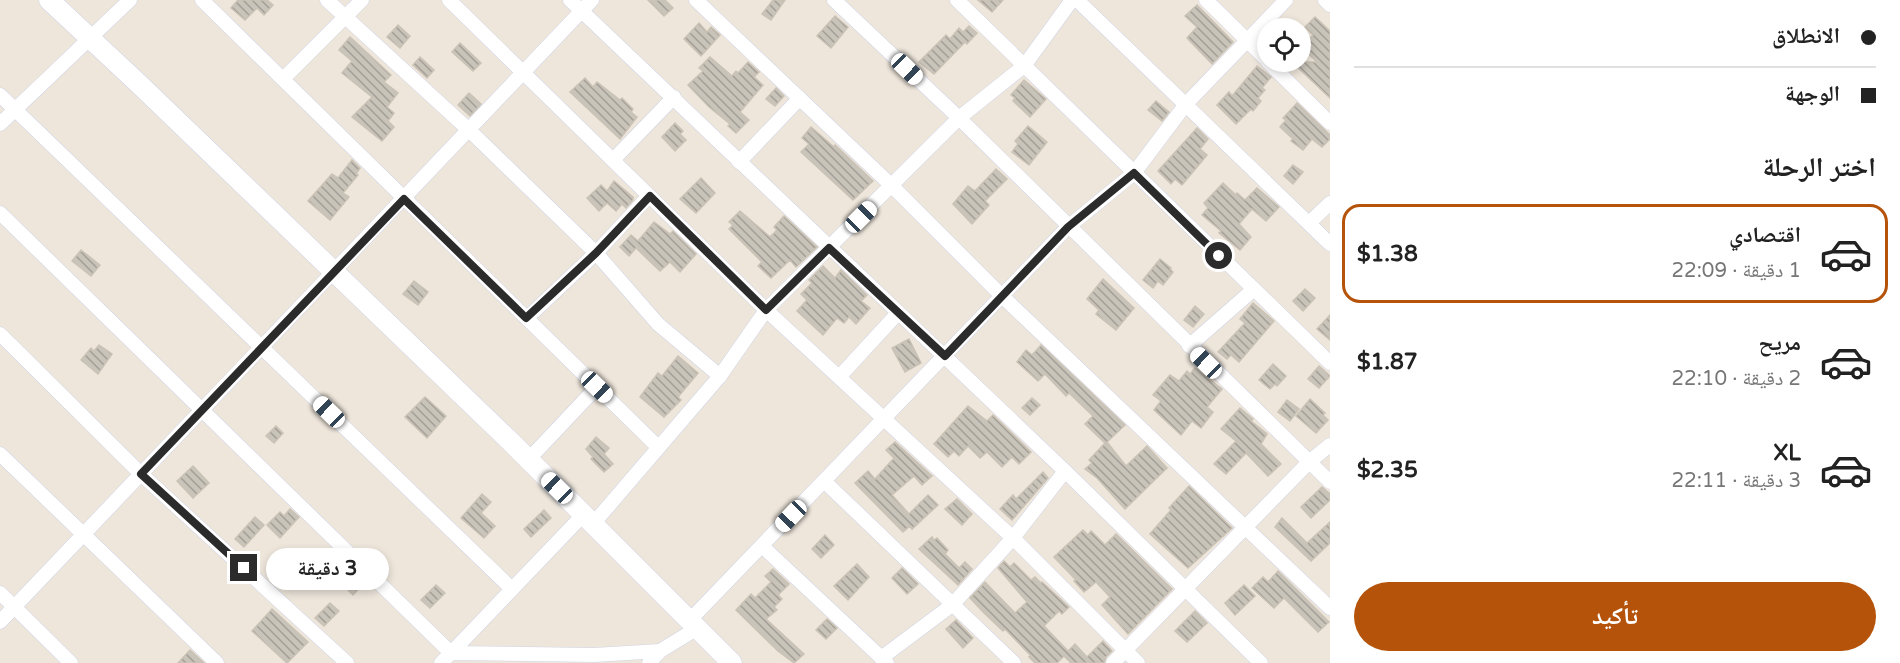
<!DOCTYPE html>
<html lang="ar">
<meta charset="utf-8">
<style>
:root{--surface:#fff;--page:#f6f6f6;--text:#222;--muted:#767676;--line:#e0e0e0;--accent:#b45309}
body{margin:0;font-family:"Varela Round","Noto Naskh Arabic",sans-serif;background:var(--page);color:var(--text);direction:rtl;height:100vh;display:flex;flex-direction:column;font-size:22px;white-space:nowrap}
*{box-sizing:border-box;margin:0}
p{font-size:20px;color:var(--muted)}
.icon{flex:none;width:33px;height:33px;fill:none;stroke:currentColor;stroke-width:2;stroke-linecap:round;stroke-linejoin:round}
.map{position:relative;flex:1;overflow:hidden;direction:ltr}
.sheet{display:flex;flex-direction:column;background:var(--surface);width:570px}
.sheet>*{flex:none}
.guide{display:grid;align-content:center;height:132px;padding:0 24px;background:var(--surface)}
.fabs{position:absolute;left:1257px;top:18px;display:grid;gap:12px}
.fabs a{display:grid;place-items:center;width:54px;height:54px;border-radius:50%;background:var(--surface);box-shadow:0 3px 9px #0003;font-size:30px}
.end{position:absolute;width:27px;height:27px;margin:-14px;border:8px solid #2b2b2b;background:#fff;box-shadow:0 0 0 3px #fff}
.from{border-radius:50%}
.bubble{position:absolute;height:42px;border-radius:21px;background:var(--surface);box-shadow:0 3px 9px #0003;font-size:20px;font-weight:700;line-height:42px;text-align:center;direction:rtl}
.car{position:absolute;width:18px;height:36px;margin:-18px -9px;border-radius:8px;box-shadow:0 0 4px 2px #0007;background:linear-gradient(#fff 24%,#345 0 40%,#fff 0 76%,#345 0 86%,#fff 0)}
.guide b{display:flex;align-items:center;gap:21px;height:57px;font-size:22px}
.guide b+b{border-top:2px solid var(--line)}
.guide i{width:15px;height:15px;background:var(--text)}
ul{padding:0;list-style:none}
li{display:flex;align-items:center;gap:18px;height:99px;margin:0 12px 9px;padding:0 12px;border:3px solid transparent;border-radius:18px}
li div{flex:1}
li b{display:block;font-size:22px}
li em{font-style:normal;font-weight:700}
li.on{border-color:var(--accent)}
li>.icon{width:54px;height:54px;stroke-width:1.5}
h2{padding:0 24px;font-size:27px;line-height:72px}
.cta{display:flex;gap:12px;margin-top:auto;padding:12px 24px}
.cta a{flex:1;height:69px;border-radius:36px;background:var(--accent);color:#fff;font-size:24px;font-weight:700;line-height:69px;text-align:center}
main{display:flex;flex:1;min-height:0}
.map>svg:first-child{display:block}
</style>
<main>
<section class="sheet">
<div class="guide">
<b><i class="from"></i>الانطلاق</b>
<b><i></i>الوجهة</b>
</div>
<h2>اختر الرحلة</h2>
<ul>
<li class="on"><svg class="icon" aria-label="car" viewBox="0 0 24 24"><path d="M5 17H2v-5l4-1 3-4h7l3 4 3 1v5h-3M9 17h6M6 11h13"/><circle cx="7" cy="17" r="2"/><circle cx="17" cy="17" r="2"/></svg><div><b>اقتصادي</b><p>1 دقيقة · 22:09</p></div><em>$1.38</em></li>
<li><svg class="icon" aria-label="car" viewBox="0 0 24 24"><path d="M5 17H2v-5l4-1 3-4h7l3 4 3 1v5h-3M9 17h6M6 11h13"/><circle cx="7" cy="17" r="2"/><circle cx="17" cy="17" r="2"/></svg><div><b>مريح</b><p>2 دقيقة · 22:10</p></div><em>$1.87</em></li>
<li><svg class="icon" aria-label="car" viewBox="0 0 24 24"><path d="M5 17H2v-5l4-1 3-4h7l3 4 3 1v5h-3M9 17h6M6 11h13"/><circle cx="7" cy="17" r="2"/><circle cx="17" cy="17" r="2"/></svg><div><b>XL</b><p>3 دقيقة · 22:11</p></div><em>$2.35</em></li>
</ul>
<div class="cta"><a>تأكيد</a></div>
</section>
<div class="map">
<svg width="1330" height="663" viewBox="0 0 1330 663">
<defs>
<pattern id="building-back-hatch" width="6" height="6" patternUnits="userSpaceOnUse" patternTransform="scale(1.5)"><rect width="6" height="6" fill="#c9c4ba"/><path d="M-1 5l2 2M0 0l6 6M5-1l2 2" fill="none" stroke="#a39f97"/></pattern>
</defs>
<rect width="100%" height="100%" fill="#eee6db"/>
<g fill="url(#building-back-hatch)" stroke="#cac2b5" stroke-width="1.5">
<path d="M238,0H267L273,5L264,15L257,8L245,20L231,8Z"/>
<path d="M648,0H665L673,8L664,16Z"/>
<path d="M773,0H785L771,20L762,14Z"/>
<path d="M978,0H1003L992,12Z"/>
<path d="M1197,5L1233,42L1212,64L1187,38L1197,27L1185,16Z"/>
<path d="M835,16L848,27L831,48L817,36Z"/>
<path d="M1315,17L1330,31V98L1292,62H1317L1302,48L1313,35L1305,27Z"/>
<path d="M699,23L707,32L711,27L720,35L701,56L684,39Z"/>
<path d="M398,25L410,36L400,48L387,37Z"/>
<path d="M969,26L977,33L967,44L965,42L934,74L919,62L946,35L950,39L959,28L963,32Z"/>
<path d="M350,37L391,75L384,82L398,93L387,107L394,113L388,121L394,127L382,141L352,117L372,97L342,73L352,61L339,50Z"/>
<path d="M460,43L481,63L473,71L452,52Z"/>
<path d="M420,57L434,70L427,78L413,65Z"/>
<path d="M710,57L732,76L736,71L738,73L748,62L759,72L754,77L763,85L740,112L749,120L736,133L728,126L730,124L709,107L688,85L703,71L699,68Z"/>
<path d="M1257,66L1271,77L1262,88L1265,90L1258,98L1261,101L1253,111L1251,109L1236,124L1217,105L1229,92L1232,96Z"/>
<path d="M585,78L593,87L597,82L620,100L622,98L633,109L631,112L637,117L620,139L570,92Z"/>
<path d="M1024,80L1046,99L1030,117L1013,101L1015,98L1011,95Z"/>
<path d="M776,88L784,96L775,106L766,99Z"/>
<path d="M469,93L481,104L470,116L458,105Z"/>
<path d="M1156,101L1169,112L1162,121L1148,110Z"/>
<path d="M1297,103L1330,135V139L1322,147L1312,139L1303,150L1291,141L1293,139L1280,127L1286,120L1283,118Z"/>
<path d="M675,123L683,131L680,134L686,140L675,151L662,137Z"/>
<path d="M1028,126L1047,142L1029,165L1012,152L1018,144L1015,141Z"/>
<path d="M811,127L834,147L835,145L873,181L853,200L801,152L809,144L802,138Z"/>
<path d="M1197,128L1208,139L1200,149L1207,155L1182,185L1175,179L1171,184L1158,171Z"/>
<path d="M352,160L360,168L356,174L358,175L343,193L349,197L330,220L308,201L332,174L338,178Z"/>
<path d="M1293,165L1303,172L1293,184L1284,176Z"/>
<path d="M996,169L1007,179L985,201L989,205L972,224L953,204L968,186L975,191Z"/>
<path d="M701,178L715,193L696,213L680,199Z"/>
<path d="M614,181L633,197V200L626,208L622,204L616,211L607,203L599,211L587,198L601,185L607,191Z"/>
<path d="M1223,183L1236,195L1237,193L1245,200L1257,188L1279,207L1266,221L1252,209L1239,224L1251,237L1240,250L1219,233L1221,231L1202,215L1208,208L1204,203Z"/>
<path d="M740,211L770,237L777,230L774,227L784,216L817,247L796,267L790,260L771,278L758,266L762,262L729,229L733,225L729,222Z"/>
<path d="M654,222L670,234L673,231L696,254L680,272L670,262L660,271L636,248L629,256L620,247L631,235L638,241Z"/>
<path d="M81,250L100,265L91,276L72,261Z"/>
<path d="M1160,259L1171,268L1170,269L1173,272L1163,285L1158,281L1153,288L1143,280Z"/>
<path d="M823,266L835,278L841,270L867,295L861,301L870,308L856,324L849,317L844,323L837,318L823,335L797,311L807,300L801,294L812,283L809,280Z"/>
<path d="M1103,279L1134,308L1116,330L1096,314L1099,310L1087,299Z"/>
<path d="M414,281L428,292L418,305L403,294Z"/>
<path d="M1305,289L1315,298L1303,311L1293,301Z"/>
<path d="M1253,303L1274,321L1239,362L1231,355L1227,359L1218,352L1245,323L1240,319Z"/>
<path d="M1195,306L1204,314L1193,327L1184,320Z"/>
<path d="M1330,315V340L1317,329Z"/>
<path d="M909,339L921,363L905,372L892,348Z"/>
<path d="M99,345L112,354L98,374L81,360L91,348L94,351Z"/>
<path d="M1041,345L1125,425L1107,442L1126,466L1147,446L1167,468L1125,509L1097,478L1085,469L1092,463L1089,460L1105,443L1085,424L1093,416L1069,393L1066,396L1045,374L1038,381L1017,362L1026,350L1032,355Z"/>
<path d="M678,356L698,373L678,397L681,400L664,417L640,397L658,373L662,376Z"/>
<path d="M1273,364L1286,376L1277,386L1275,384L1270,389L1259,380Z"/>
<path d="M1319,366L1330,376L1319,388L1308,379Z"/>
<path d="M1195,368L1222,389L1207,407L1213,412L1201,428L1192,421L1181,435L1154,410L1161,401L1153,395L1170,375L1179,381L1187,371L1190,374Z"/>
<path d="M425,397L446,416L427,438L405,417Z"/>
<path d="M1032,398L1040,405L1030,415L1022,408Z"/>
<path d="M1310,399L1325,413L1323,415L1328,420L1316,433L1296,416Z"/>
<path d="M1287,400L1299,409L1290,421L1278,412Z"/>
<path d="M968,406L987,421L993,415L1031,452L1019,464L1012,457L1002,467L987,452L980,458L968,446L959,456L954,451L948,457L934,444Z"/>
<path d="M1240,408L1253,419L1251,421L1267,434L1261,444L1281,464L1268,476L1246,453L1226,474L1214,464L1236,441L1221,429Z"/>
<path d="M276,426L283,433L274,443L266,436Z"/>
<path d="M596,437L609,448L604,454L613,464L604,472L591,459L593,457L586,449Z"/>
<path d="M895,442L932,476L922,485L914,476L892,495L909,514L928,495L938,505L912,529L910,526L903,532L855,483L868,471L875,479L894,458L886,450Z"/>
<path d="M193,466L209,483L193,498L177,481Z"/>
<path d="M1043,472L1048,478L1012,520L1000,509L1013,495L1016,499Z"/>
<path d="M1189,486L1232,528L1188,568L1150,534L1171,510L1169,508Z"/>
<path d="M1322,487L1330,494V500L1311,518L1301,507Z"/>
<path d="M482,494L491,502L481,513L495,526L484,538L461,518Z"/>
<path d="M957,499L972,514L962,525L945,509Z"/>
<path d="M290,509L299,517L280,538L267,525L280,512L284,516Z"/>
<path d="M544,510L551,518L531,537L524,529Z"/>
<path d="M255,517L264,525L244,547L235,539Z"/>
<path d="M1282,518L1307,543L1330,522V543L1311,561L1275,527Z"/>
<path d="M1083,530L1088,535L1091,531L1105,545L1116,534L1172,589L1128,634L1102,605L1110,597L1096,582L1084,592L1074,581L1076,580L1054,557Z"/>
<path d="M825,535L834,545L821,558L812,549Z"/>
<path d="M932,537L934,540L937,538L948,550L945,554L959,568L965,562L972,569L958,585L919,549Z"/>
<path d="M1004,561L1010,567L1014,563L1031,580L1035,577L1041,583L1042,582L1069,607L1062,614L1059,611L1044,626L1068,651L1075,644L1087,657L1103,641L1112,651L1106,657L1104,663H1071L1064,656L1057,663H1035L1029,657L1031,656L1005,629L1003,631L984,613L970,598L985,582L1015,613L1027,602L998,568Z"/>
<path d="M857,564L869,577L848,600L834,586Z"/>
<path d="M902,568L918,584L907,594L892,578Z"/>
<path d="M773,569L789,584L778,595L782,599L774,607L777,610L766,619L804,654L794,663L778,651L736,610L751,594L755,598L771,582L765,576Z"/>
<path d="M1278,571L1329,622L1318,632L1284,598L1274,608L1252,588L1263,577L1268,582Z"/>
<path d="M357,574L365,582L353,595L345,587Z"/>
<path d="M436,585L445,593L430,608L421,600Z"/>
<path d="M1244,585L1255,596L1235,615L1225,603Z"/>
<path d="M330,603L339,611L324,626L315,618Z"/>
<path d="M272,609L308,642L287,663L252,631Z"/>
<path d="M1195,611L1207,623L1187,642L1175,631Z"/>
<path d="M827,619L837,628L826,639L816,630Z"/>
<path d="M956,620L973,638L963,648L946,629Z"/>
<path d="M190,650L204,663H178Z"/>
</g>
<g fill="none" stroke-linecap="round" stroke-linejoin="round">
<defs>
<g id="street">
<path d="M202,0L658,447"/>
<path d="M327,0L470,131L596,253L658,324L720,376"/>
<path d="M449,0L766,310L1013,538L1138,663"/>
<path d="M570,0L1065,471L1261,663"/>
<path d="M696,0L892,186L1002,296L1330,608"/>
<path d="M834,0L959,118L1330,482"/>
<path d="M957,0L1330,363"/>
<path d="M1077,0L1330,244"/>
<path d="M1206,0L1268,61"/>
<path d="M1325,0L1330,5"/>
<path d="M1268,62L1330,123"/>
<path d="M283,79L362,0"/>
<path d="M0,95L512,589"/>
<path d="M0,124L130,0"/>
<path d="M613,160L674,97"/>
<path d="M739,162L800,98"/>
<path d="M0,213L451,653L584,514"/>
<path d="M1309,223L1330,203"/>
<path d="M527,318L596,253L649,196"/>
<path d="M0,334L141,474L347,663"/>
<path d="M1189,346L1254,289"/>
<path d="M840,376L898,313"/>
<path d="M0,454L217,663"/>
<path d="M528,460L597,387"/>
<path d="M824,481L1014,663"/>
<path d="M593,524L720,376L766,310L959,118L1024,66L1072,0"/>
<path d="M762,546L887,663"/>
<path d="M0,593L71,663"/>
<path d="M690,620L1068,227L1134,173L1186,104L1286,0"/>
<path d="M0,622L592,0"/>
<path d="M881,658L952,605L1013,538L1065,471"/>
<path d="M441,663L451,653L594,655L660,651"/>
<path d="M649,663L660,651L696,629"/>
<path d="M1113,663L1309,462L1330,445"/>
</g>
<path id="secondary" d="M49,0L139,84L511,442L732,663"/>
</defs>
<use href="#street" stroke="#d0d4e5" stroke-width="15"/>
<use href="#secondary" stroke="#d0d4e5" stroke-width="21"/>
<use href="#street" stroke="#fff" stroke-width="14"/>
<use href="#secondary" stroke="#fff" stroke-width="20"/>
</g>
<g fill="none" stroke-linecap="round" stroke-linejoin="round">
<path stroke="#2b2b2b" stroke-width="8" d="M244,568L141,474L404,199L526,318L596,253L650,196L766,310L829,248L945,356L1068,227L1134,173L1219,256"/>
</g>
</svg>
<div class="fabs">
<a><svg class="icon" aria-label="locate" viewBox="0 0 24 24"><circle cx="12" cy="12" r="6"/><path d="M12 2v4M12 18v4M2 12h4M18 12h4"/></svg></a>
</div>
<i class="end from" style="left:1219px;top:256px"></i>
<i class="end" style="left:244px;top:568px"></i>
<div class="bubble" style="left:266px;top:548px;width:123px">3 دقيقة</div>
<i class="car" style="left:907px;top:69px;rotate:134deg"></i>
<i class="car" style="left:861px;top:217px;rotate:45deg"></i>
<i class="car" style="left:1206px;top:363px;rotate:314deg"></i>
<i class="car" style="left:597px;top:387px;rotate:134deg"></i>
<i class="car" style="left:329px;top:412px;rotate:314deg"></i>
<i class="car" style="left:557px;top:488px;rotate:314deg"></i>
<i class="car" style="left:791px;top:516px;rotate:224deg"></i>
</div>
</main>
